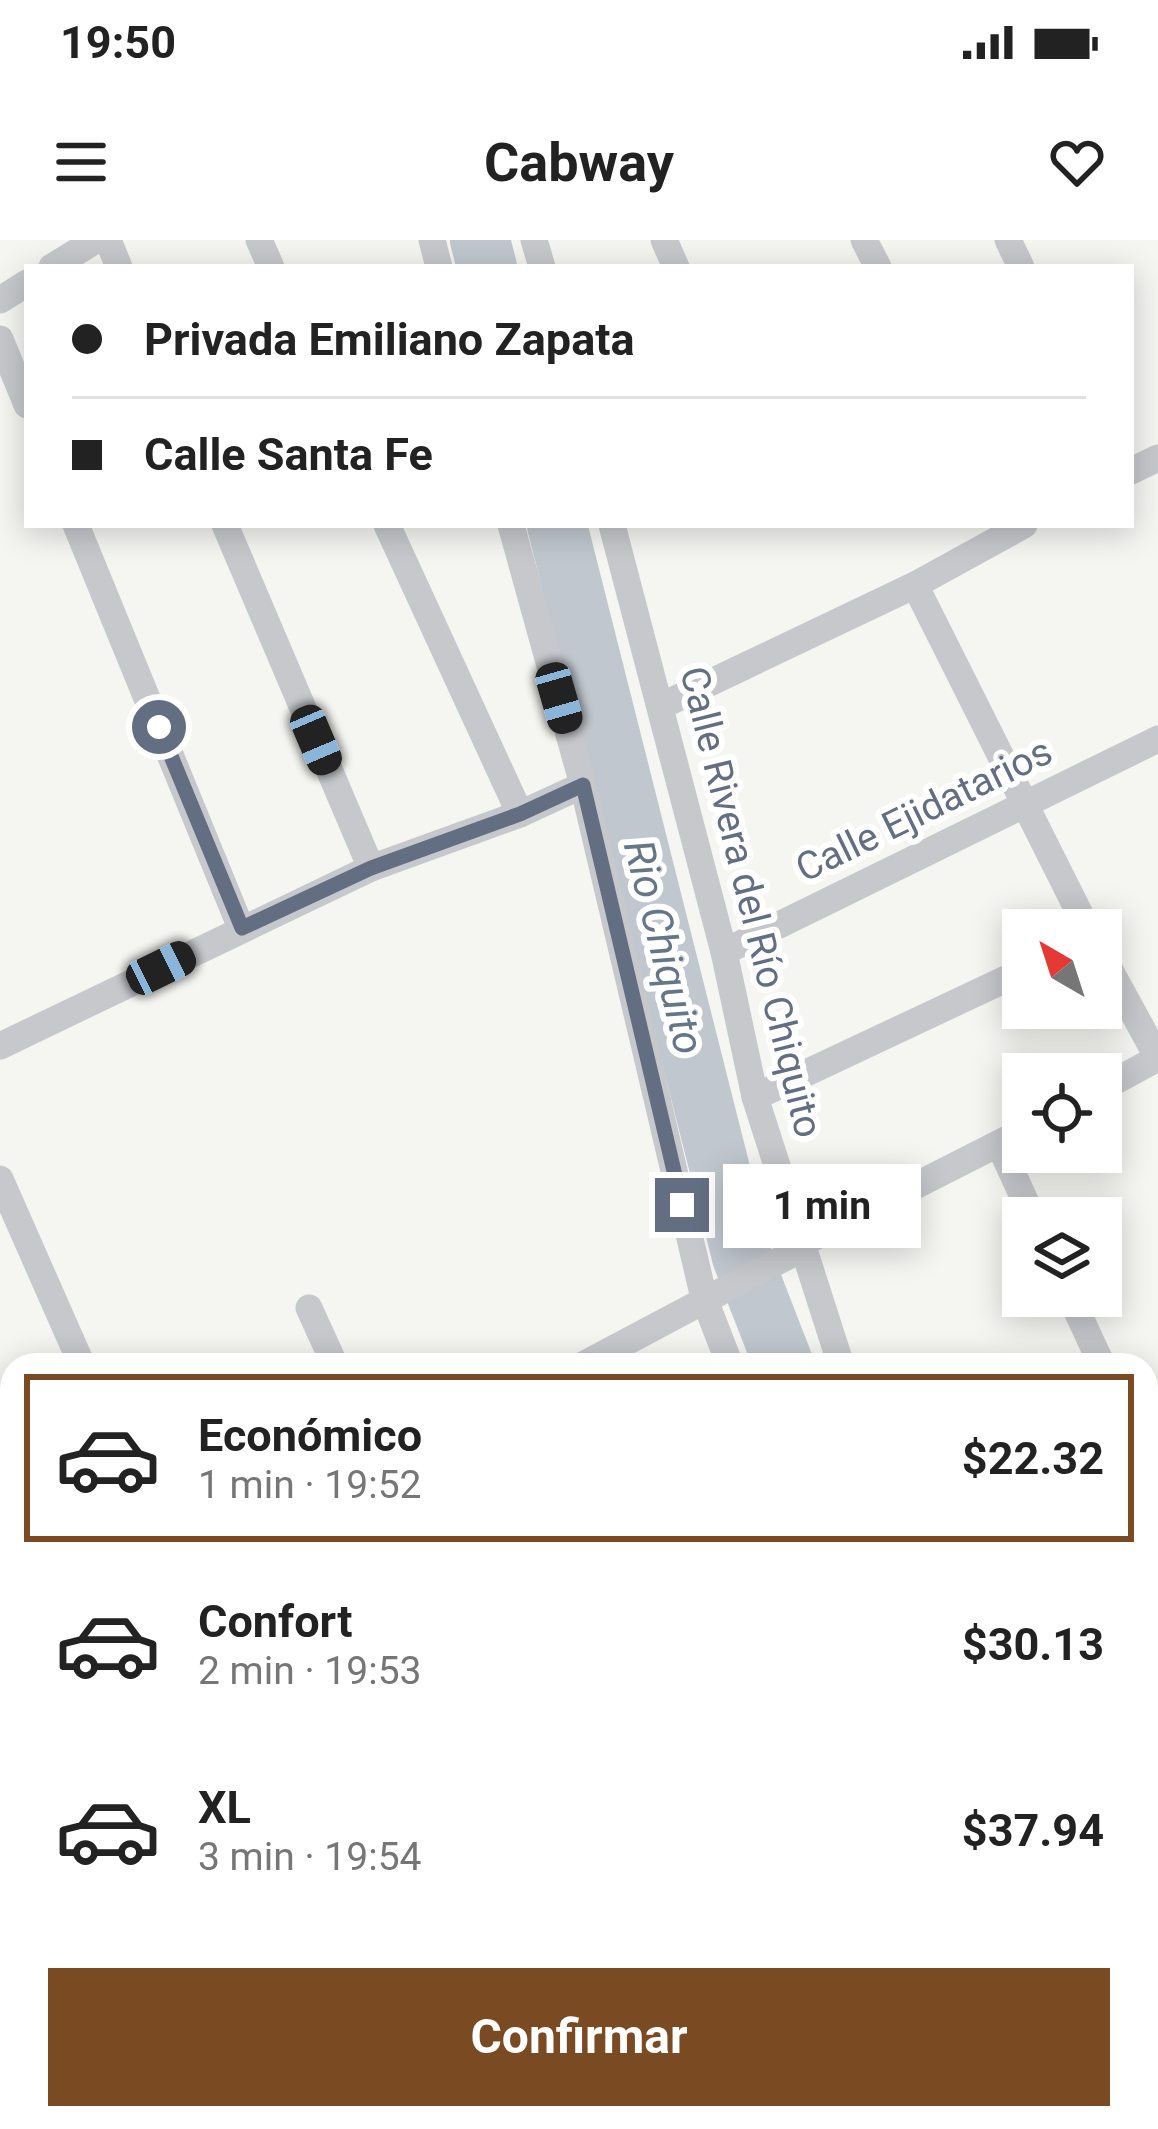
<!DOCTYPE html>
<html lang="es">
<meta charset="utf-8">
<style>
:root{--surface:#fff;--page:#f6f6f6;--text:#222;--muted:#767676;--line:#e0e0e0;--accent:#7a4a22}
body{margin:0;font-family:Roboto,sans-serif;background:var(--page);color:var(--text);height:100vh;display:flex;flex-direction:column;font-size:45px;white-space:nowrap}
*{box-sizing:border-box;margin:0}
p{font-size:39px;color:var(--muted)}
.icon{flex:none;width:66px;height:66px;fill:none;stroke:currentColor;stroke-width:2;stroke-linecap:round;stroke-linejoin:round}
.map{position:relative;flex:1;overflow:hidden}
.sheet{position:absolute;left:0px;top:1113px;width:1158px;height:777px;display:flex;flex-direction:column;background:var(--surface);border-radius:36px 36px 0 0;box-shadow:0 6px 30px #0003}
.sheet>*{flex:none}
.top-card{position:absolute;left:24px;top:24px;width:1110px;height:264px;border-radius:0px;box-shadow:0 6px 30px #0003;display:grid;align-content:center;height:264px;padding:0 48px;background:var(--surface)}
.needle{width:78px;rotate:321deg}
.controls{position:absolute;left:1002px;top:669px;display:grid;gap:24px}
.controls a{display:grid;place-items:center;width:120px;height:120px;border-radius:0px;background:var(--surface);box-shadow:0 6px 30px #0003;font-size:60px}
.end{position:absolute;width:54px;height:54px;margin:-27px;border:15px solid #646e83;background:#fff;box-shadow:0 0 0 6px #fff}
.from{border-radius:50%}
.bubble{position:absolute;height:84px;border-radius:0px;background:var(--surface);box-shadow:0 6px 30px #0003;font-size:39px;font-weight:700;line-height:84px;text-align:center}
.car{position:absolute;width:36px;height:72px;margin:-36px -18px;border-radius:15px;box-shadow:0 0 9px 3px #0007;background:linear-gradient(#222 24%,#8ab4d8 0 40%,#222 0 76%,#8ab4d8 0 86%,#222 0)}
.top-card b{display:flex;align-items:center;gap:42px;height:114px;font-size:45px}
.top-card b+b{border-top:3px solid var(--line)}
.top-card i{width:30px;height:30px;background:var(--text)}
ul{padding:21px 0 0;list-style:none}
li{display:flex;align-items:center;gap:36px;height:168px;margin:0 24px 18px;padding:0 24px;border:6px solid transparent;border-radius:0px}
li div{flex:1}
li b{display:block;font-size:45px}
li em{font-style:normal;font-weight:700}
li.selected{border-color:var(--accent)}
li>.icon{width:108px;height:108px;stroke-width:1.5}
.cta{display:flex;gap:24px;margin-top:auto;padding:24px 48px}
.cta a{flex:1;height:138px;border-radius:0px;background:var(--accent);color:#fff;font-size:48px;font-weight:700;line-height:138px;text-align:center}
.status{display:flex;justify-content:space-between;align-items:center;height:84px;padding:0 60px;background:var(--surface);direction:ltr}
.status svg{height:33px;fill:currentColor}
header{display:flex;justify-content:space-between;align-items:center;height:156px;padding:0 48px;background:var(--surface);font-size:54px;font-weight:700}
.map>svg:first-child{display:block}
</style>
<div class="status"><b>19:50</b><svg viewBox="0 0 49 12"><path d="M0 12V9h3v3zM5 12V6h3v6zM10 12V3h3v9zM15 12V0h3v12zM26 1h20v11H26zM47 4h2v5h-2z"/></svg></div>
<header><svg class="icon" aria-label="menu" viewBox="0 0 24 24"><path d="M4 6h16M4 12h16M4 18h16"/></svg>Cabway<svg class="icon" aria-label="heart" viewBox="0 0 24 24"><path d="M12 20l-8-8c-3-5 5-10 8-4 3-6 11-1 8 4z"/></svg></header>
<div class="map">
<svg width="1158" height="1889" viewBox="0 0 1158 1889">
<rect width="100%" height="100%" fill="#f5f6f2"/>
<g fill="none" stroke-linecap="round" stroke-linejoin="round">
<g stroke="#c0c7ce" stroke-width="10">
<path d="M0,1816L12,1823"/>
<path d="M113,1878L137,1889"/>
</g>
<g stroke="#c0c7ce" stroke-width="60">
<path d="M480,0L487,27"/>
<path d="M557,285L742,1017L784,1125"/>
<path d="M1158,1658L1146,1682L1158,1862"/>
<path d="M1092,1878L1098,1889"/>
</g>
<path stroke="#bdbec1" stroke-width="6" stroke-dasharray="6 6" stroke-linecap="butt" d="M705,1889L715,1878"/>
<g stroke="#c6c8cc" stroke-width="27">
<path d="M108,0L119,27"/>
<path d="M259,0L271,27"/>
<path d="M432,0L439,27"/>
<path d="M534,0L542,27"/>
<path d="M664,0L676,27"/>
<path d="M864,0L878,27"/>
<path d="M1008,0L1021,27"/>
<path d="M52,27L96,0"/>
<path d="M0,60L27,43"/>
<path d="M0,99L27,165"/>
<path d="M1131,231L1158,218"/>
<path d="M76,285L241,688"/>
<path d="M225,285L371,628"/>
<path d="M387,285L520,574"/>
<path d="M511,285L583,545L704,1058L730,1125"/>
<path d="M612,285L724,712L755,857L841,1125"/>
<path d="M915,345L1088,690"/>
<path d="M661,466L915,345L1024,285"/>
<path d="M724,712L1158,499"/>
<path d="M1101,714L1158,818"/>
<path d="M0,806L371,628L520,574L583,545"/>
<path d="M1101,849L1158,818"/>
<path d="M755,857L1023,731"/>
<path d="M999,904L1033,978"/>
<path d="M0,939L82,1125"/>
<path d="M1070,1056L1102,1125"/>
<path d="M309,1068L335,1125"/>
<path d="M583,1125L788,1016L803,1003L1023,891"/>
<path d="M1146,1221L1158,1247"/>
<path d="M0,1292L12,1285"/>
<path d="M1146,1362L1158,1354"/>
<path d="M0,1429L12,1422"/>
<path d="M1146,1470L1158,1447"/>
<path d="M0,1780L12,1786"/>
<path d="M197,1878L219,1889"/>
<path d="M1007,1878L1010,1889"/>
</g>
</g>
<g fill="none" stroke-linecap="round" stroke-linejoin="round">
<path stroke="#646e83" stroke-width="15" d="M159,487L242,688L371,628L520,574L583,545L682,965"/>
</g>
<g text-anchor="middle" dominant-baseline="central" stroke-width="12" stroke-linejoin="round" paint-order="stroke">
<g font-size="39" fill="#646e83" stroke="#fff">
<text transform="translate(924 570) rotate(-26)">Calle Ejidatarios</text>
<text transform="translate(751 662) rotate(76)">Calle Rivera del Río Chiquito</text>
</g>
<g font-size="42" font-style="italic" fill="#647687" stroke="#fff">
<text transform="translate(664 707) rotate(76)">Rio Chiquito</text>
</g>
</g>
</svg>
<div class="controls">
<a><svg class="needle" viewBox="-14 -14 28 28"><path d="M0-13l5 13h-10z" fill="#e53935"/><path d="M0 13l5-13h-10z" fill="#767676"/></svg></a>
<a><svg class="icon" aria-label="locate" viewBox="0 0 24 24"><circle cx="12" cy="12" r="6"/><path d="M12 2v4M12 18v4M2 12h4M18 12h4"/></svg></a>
<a><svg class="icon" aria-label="layers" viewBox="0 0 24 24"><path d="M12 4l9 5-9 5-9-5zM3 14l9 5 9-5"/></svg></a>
</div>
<i class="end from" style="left:159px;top:487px"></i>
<i class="end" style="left:682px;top:965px"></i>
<div class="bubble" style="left:723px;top:924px;width:198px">1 min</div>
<i class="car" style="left:559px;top:458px;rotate:164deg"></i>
<i class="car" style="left:316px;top:500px;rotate:157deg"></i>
<i class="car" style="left:161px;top:728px;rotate:64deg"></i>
<div class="top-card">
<b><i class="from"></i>Privada Emiliano Zapata</b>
<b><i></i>Calle Santa Fe</b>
</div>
<section class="sheet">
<ul>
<li class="selected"><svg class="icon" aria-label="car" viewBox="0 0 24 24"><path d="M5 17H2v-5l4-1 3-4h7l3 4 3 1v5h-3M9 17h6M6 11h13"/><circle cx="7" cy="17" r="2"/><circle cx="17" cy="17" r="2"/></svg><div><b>Económico</b><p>1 min · 19:52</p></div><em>$22.32</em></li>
<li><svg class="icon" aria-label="car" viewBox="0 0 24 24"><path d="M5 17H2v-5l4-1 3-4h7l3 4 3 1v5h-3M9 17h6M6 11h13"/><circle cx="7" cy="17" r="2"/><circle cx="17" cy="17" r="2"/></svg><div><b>Confort</b><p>2 min · 19:53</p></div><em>$30.13</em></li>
<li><svg class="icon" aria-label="car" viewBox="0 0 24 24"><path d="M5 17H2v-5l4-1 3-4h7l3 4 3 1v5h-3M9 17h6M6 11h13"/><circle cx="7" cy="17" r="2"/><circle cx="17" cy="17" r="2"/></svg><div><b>XL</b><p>3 min · 19:54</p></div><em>$37.94</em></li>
</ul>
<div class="cta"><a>Confirmar</a></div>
</section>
</div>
